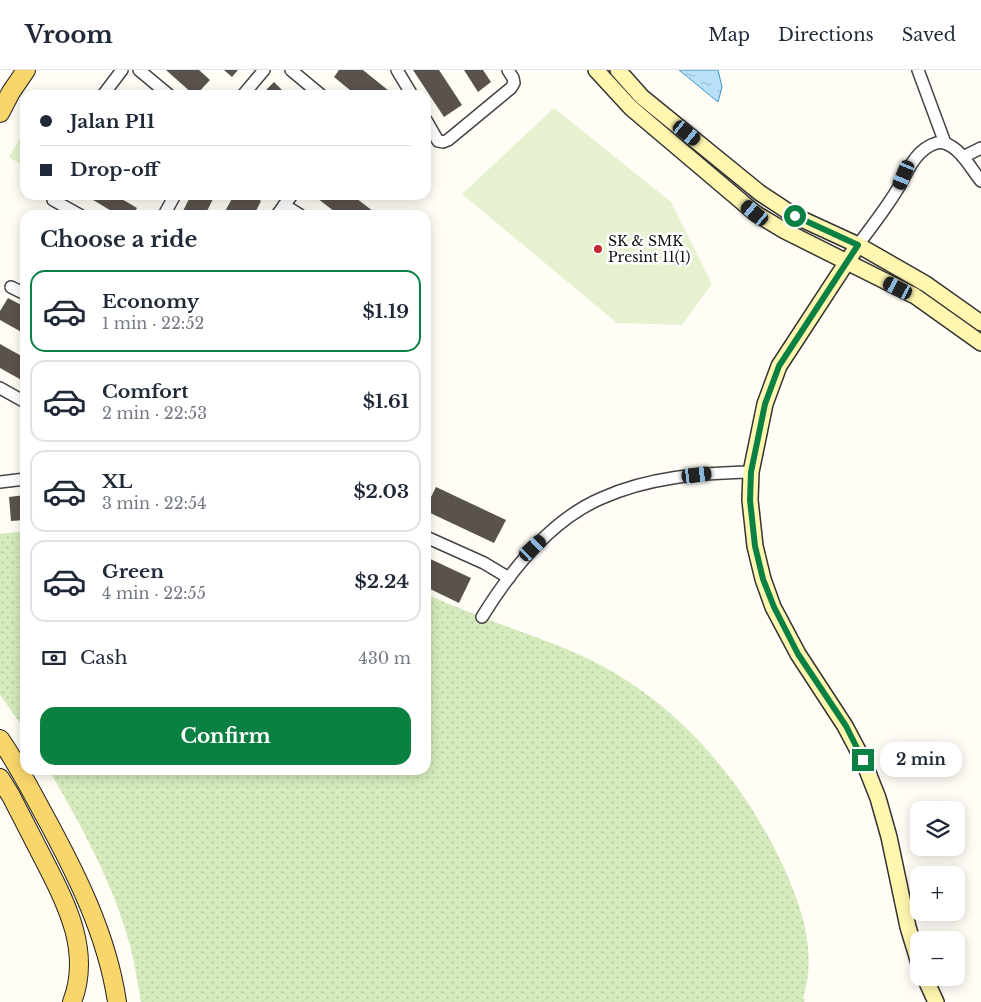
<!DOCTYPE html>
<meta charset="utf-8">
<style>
:root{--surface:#fff;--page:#f2f2f3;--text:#1f2937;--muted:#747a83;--line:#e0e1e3;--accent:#0b8043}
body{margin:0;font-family:"Libre Baskerville",serif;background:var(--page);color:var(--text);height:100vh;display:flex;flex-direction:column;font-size:19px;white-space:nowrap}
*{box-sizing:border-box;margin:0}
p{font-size:16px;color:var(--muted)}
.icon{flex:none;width:28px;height:28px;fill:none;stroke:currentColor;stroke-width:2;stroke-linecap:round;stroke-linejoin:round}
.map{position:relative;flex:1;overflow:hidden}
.panel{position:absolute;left:20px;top:140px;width:411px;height:565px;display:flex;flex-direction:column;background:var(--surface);border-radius:15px;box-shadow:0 2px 12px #0003}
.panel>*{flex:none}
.hud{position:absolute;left:20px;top:20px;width:411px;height:110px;border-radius:15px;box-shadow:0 2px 12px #0003;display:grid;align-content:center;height:110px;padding:0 20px;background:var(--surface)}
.fabs{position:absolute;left:910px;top:731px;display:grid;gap:10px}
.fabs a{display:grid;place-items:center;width:55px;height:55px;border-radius:10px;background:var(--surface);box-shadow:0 2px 12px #0003;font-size:25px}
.end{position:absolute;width:22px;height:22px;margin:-11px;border:6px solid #0b8043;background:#fff;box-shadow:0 0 0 2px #fff}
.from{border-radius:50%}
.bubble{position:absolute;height:35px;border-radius:15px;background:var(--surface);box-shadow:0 2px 12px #0003;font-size:16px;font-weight:700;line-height:35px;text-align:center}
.car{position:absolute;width:15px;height:30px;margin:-15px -8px;border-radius:6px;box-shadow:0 0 4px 1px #0007;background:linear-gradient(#222 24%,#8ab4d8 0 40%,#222 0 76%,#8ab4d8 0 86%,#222 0)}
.hud b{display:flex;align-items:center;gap:18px;height:48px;font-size:19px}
.hud b+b{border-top:1px solid var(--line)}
.hud i{width:12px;height:12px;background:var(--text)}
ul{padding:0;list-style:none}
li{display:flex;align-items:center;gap:15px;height:82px;margin:0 10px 8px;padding:0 10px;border:2px solid var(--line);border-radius:15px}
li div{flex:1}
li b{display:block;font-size:19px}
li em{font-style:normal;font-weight:700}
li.current{border-color:var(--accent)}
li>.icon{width:45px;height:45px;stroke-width:1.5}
h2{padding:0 20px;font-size:22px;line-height:60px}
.pay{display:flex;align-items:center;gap:12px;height:55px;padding:0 20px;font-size:19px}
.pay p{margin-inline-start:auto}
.cta{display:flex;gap:10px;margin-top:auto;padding:10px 20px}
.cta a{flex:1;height:58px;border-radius:15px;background:var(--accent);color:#fff;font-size:20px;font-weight:700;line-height:58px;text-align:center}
header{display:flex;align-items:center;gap:30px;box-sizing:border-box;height:70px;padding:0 25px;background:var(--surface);border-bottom:1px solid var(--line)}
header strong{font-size:24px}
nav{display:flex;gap:28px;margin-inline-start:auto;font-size:18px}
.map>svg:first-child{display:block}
</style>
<header>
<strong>Vroom</strong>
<nav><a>Map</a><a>Directions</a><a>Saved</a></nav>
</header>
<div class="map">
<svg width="981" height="932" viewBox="0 0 981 932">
<defs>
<pattern id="park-dots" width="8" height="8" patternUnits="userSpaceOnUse" patternTransform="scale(1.25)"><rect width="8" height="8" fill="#d5ebbd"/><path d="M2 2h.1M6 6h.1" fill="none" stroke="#b6c8a1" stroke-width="1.8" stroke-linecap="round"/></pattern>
<pattern id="water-ripples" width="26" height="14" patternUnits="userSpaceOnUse" patternTransform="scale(1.25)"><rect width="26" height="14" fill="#b9e0f7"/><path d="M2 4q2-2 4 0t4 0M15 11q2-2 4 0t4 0" fill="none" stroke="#9ebfd3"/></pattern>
</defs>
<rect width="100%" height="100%" fill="#fffdf5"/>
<g fill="url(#park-dots)">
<path d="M25,461V660L0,625V464Z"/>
<path d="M426,524C450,534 475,545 500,554C528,565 557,574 584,587C675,629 744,710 785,800C803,841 817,884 803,928L806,930L804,932H141C137,909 134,887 127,865C110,807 79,752 49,700H426Z"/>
</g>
<g fill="#e6f2cf">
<path d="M554,38L671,132L712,214L682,255L617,253L462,124Z"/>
<path d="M25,59V97L9,87Z"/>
</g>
<path fill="url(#water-ripples)" stroke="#3f96cf" d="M679,0H718L722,17L718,32Z"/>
<g fill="#5a524d">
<path d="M166,0H199L210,10L196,25H194Z"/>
<path d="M224,0H238L232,7Z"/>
<path d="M339,0H363L394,25H356L334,7Z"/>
<path d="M413,0H439L462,35L444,47Z"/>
<path d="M464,0H483L491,12L478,22Z"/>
<path d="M274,12L287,25H261Z"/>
<path d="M85,125H115L137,138L132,145H118Z"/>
<path d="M191,125H215L205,145H181Z"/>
<path d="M234,125H251L261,131L254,145H223Z"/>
<path d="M313,125H352L378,145H339Z"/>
<path d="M8,228L25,237V264L0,250V241Z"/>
<path d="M0,274L25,288V312L0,298Z"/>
<path d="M436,417L506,450L494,473L426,441V437Z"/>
<path d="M25,425V450L11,451L9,427Z"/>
<path d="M426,487L471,508L459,533L426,517Z"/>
</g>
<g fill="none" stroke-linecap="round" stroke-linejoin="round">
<defs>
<g id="street">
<path d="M139,0L169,25"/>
<path d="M291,0L321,25"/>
<path d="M397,0L412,25"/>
<path d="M918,0L945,73"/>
<path d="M103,25L122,0"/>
<path d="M243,25L264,0"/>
<path d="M426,50L438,71L443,72L448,70L511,18L514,13L513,8L508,0"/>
<path d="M963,87L981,78"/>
<path d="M53,130L80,145"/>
<path d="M284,135L300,145"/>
<path d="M164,145L175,125"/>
<path d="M277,145L292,125"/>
<path d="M858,175C872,156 888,136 900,115C906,104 910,93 920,83C926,77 936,71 944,73C961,78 971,99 981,111"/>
<path d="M11,217L25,224"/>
<path d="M0,318L25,332"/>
<path d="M0,412L25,409"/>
<path d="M426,467L484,493L509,508"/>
<path d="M482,547C511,500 550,450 602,428C649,407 701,403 751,402"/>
</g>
<g id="secondary">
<path d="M596,0L631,38L755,143L785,161L915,226L981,273"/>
<path d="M618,0L642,27L760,123L795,146L858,175L926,214L981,253"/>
<path d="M858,175L779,296L765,334L751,402L750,430L755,476L763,509L773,537L798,584L845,656L863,690L878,728L889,767L908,857L919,893"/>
<path d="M925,908L936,932"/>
</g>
<g id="primary">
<path d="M0,43L11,22L26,0"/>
<path d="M0,669C16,692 29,717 42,741C75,801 107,864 117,932"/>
<path d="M0,708L11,726C23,749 34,771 46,794C68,837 91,883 72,932"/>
</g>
</defs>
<use href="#street" stroke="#444" stroke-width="14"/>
<use href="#secondary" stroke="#333" stroke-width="18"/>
<use href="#primary" stroke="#222" stroke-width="20"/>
<use href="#street" stroke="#fff" stroke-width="11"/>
<use href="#secondary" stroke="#fff6b0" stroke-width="15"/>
<use href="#primary" stroke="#f9d66b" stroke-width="18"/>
</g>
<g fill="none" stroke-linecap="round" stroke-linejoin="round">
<path stroke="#0b8043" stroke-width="6" d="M795,146L858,175L779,296L765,334L751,402L750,430L755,476L763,509L774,537L798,584L846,656L863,690"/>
</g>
<circle fill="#c4262e" stroke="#fff" stroke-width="2" cx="598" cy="179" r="5"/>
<g text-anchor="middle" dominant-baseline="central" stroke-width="5" stroke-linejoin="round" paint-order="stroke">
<g font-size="14" fill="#111" stroke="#fff" text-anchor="start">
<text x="608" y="171">SK &amp; SMK<tspan x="608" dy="16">Presint 11(1)</tspan></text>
</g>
</g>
</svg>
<div class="fabs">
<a><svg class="icon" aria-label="layers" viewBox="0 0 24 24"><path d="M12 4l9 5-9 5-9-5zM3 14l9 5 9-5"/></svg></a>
<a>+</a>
<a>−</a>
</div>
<i class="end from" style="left:795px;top:146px"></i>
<i class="end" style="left:863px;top:690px"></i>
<div class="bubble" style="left:880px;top:672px;width:82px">2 min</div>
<i class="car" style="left:687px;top:63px;rotate:129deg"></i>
<i class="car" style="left:904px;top:105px;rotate:203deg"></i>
<i class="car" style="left:755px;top:143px;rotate:310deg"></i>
<i class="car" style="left:898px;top:218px;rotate:297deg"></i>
<i class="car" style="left:697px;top:405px;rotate:83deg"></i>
<i class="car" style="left:533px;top:478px;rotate:47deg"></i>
<div class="hud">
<b><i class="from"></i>Jalan P11</b>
<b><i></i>Drop-off</b>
</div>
<section class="panel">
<h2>Choose a ride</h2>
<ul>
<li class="current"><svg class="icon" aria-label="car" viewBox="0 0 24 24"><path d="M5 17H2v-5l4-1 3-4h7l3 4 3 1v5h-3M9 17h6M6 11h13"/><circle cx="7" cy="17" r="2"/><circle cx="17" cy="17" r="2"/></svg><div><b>Economy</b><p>1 min · 22:52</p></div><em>$1.19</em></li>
<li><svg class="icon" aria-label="car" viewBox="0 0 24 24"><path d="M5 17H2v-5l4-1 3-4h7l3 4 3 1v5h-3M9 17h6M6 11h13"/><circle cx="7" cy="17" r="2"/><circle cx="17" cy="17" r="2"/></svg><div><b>Comfort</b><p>2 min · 22:53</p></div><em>$1.61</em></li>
<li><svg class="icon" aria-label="car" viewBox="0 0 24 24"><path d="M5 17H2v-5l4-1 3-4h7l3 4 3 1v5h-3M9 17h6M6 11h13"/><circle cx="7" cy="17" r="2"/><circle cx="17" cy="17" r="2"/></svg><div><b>XL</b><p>3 min · 22:54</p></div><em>$2.03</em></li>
<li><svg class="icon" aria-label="car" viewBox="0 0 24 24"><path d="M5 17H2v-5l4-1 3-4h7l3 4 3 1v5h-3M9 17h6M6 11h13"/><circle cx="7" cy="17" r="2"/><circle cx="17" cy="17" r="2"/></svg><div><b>Green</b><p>4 min · 22:55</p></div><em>$2.24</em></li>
</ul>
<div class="pay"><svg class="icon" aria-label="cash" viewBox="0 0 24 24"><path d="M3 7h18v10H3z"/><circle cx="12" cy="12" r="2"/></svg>Cash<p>430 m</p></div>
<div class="cta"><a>Confirm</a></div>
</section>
</div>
